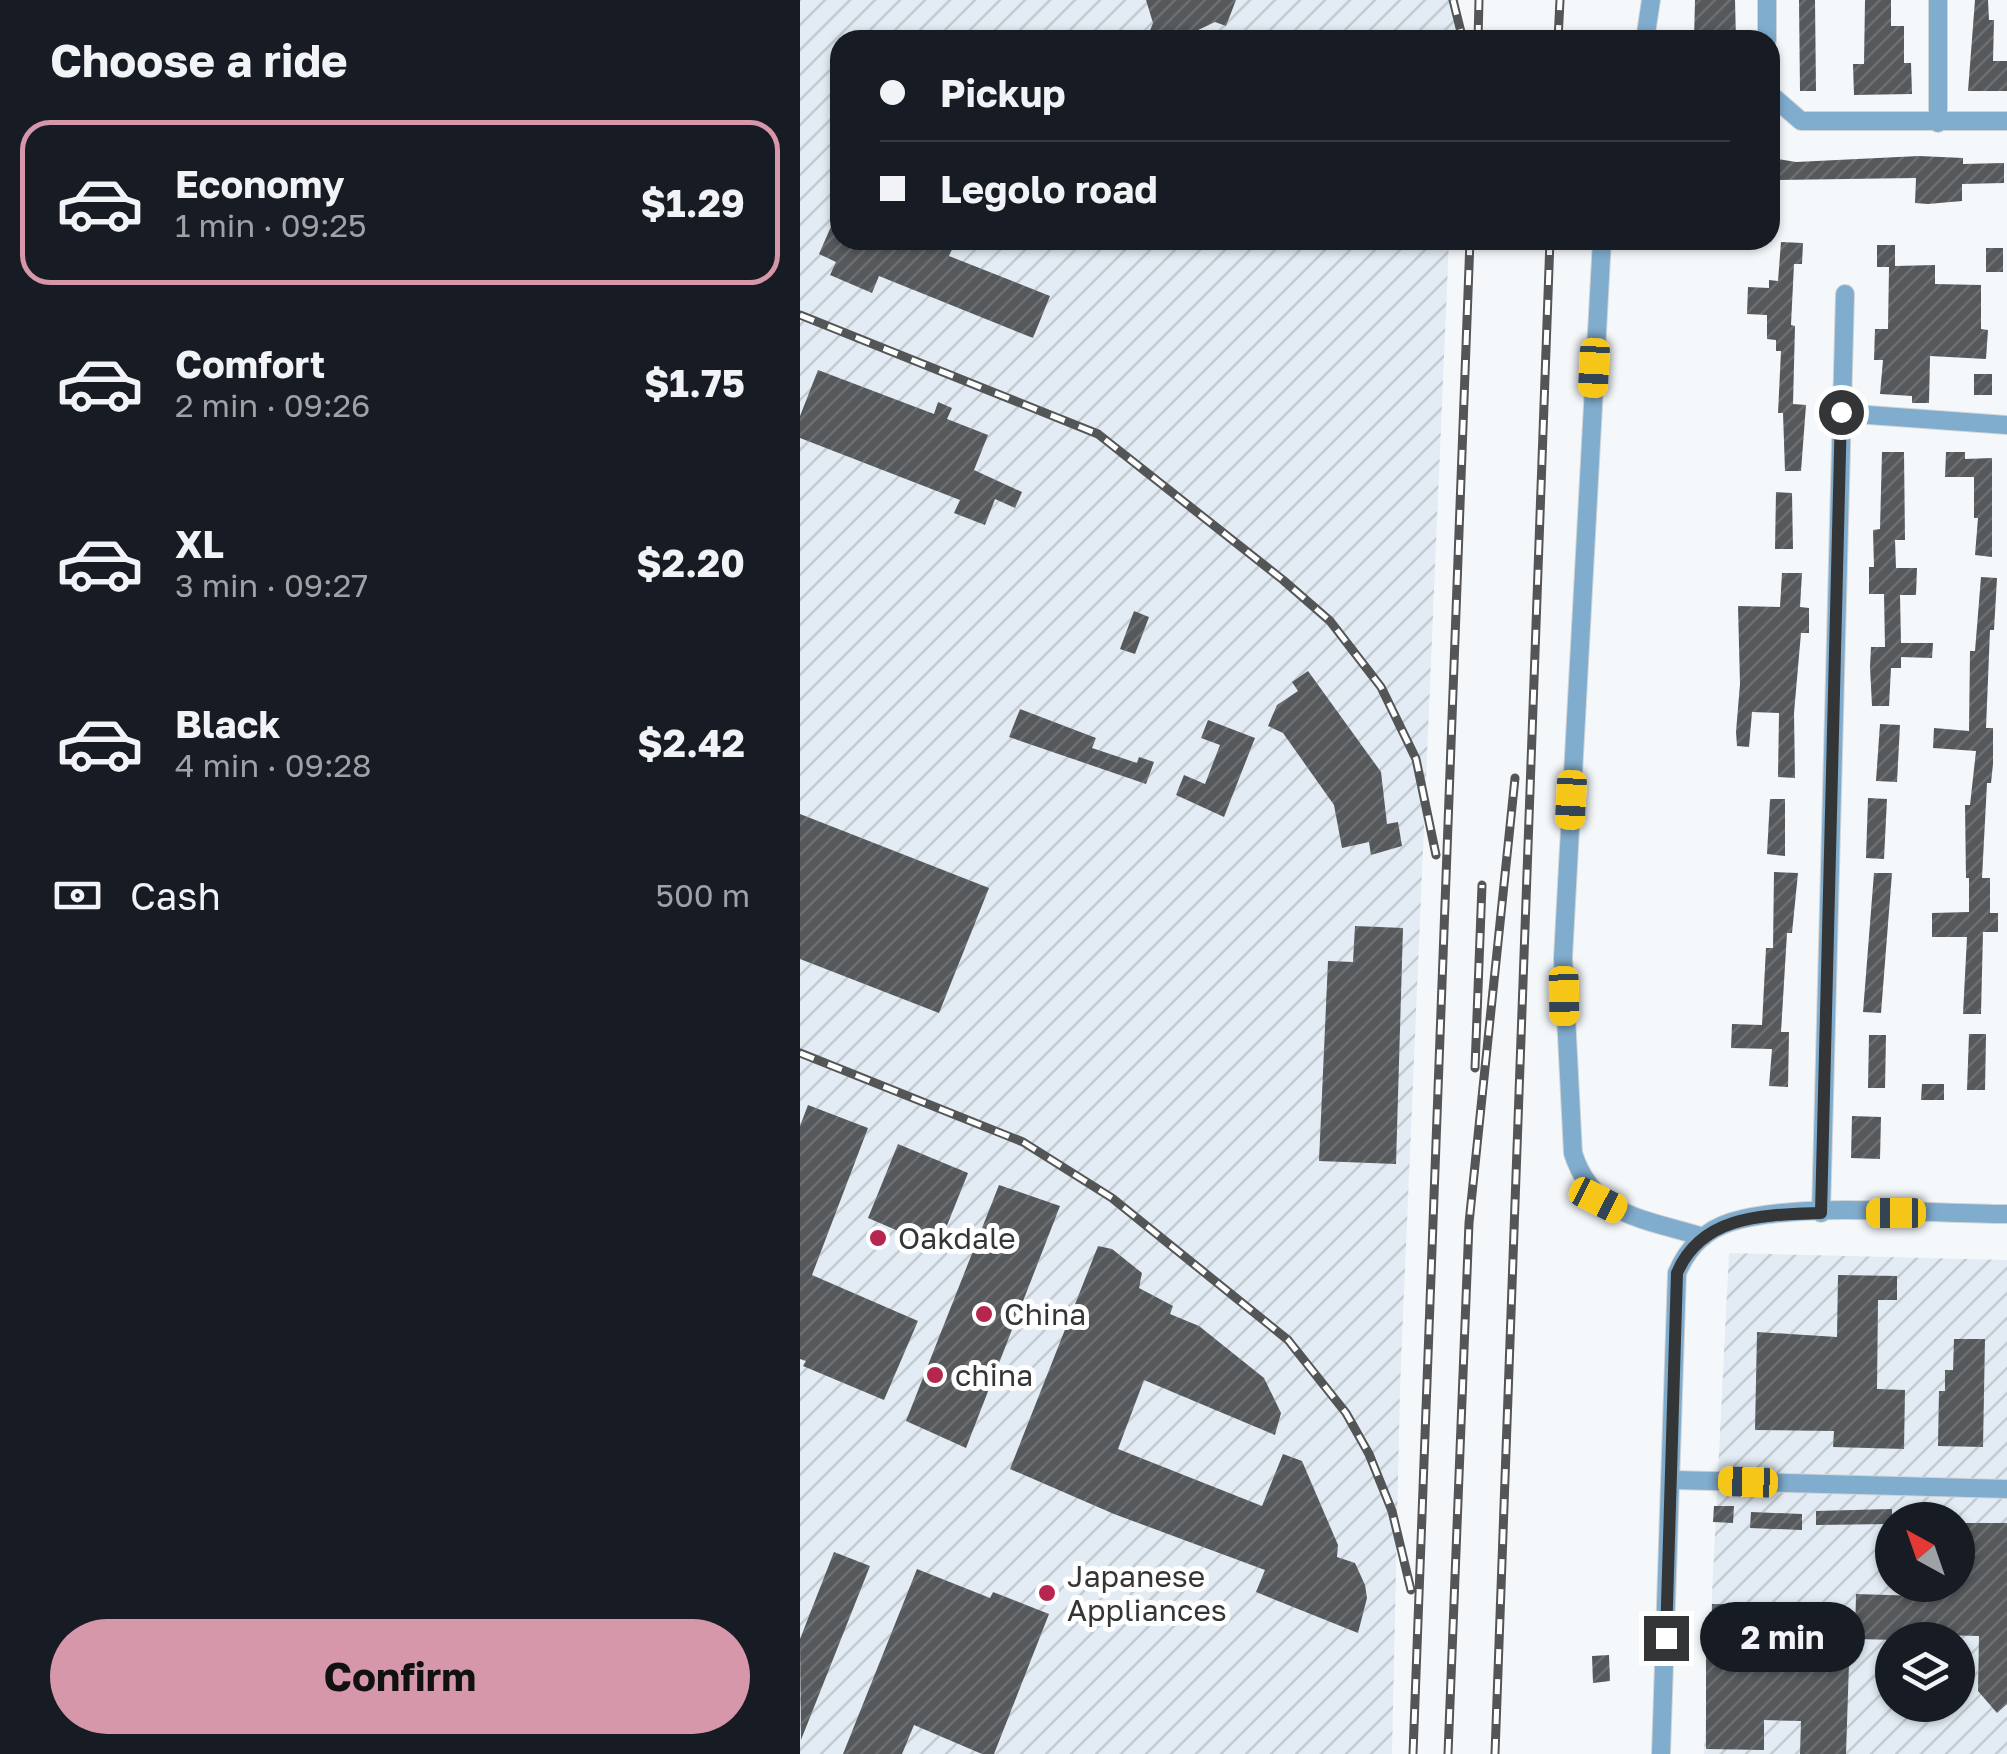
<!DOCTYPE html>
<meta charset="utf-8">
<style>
:root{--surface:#171b24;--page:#242831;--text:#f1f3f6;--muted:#9ea1a6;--line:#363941;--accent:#d797ab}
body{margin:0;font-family:"Golos Text",sans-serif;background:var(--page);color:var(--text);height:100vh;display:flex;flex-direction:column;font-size:38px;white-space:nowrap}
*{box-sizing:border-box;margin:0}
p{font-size:32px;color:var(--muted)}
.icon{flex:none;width:55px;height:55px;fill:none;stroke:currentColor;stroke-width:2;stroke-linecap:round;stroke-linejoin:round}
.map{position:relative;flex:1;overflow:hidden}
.side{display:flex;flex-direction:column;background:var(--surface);width:800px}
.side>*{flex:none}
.top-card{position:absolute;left:30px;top:30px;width:950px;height:220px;border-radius:30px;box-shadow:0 2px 8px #0004;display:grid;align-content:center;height:220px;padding:0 50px;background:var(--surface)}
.needle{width:65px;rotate:320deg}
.fabs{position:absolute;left:1075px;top:1502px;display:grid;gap:20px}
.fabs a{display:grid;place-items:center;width:100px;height:100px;border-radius:50%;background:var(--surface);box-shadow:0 2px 8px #0004;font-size:50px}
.end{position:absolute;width:45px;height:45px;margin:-22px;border:12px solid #343536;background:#fff;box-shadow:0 0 0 5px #fff}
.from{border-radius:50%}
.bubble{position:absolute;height:70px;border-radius:35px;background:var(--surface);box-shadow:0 2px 8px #0004;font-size:32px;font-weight:700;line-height:70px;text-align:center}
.car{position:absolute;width:30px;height:60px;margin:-30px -15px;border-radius:12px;box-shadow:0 0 8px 2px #0007;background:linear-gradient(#f5c518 24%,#345 0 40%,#f5c518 0 76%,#345 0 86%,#f5c518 0)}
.top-card b{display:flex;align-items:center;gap:35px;height:95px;font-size:38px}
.top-card b+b{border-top:2px solid var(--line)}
.top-card i{width:25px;height:25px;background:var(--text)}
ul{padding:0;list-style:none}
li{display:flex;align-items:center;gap:30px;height:165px;margin:0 20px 15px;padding:0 30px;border:5px solid transparent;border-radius:30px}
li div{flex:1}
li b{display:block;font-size:38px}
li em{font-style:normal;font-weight:700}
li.active{border-color:var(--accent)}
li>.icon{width:90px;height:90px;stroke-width:1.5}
h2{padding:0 50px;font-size:45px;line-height:120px}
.pay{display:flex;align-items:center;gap:25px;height:110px;padding:0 50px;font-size:38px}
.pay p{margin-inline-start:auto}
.primary-button{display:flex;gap:20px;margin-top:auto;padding:20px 50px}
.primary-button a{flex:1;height:115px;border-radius:60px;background:var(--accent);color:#111;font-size:40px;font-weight:700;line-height:115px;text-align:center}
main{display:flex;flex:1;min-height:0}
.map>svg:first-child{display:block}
</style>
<main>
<section class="side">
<h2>Choose a ride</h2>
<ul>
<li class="active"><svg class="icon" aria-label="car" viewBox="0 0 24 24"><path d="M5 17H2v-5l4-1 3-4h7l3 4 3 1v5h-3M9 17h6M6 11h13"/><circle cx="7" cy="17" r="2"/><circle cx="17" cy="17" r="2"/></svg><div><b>Economy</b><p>1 min · 09:25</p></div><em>$1.29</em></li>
<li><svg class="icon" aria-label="car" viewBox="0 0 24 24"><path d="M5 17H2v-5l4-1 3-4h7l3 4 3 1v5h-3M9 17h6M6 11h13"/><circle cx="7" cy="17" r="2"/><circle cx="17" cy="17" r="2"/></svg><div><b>Comfort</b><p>2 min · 09:26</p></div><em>$1.75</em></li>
<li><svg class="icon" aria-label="car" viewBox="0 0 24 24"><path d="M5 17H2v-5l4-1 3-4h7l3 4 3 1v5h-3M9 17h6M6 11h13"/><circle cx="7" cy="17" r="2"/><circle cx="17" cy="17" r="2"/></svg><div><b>XL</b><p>3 min · 09:27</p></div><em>$2.20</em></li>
<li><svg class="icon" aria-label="car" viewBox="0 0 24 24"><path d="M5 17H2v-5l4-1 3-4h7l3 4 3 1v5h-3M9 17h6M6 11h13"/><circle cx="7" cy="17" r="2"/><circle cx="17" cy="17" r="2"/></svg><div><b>Black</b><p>4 min · 09:28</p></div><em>$2.42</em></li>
</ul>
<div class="pay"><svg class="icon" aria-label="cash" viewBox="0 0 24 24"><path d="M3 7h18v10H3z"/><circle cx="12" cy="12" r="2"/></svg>Cash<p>500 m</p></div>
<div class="primary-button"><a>Confirm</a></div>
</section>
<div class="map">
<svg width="1207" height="1754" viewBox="0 0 1207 1754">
<defs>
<pattern id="industrial-furrows" width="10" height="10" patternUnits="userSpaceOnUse" patternTransform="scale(2.5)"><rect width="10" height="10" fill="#e3ecf4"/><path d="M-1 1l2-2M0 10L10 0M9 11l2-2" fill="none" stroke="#c3cbd2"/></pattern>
<pattern id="building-hatch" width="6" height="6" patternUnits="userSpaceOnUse" patternTransform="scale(2.5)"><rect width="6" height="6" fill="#56595b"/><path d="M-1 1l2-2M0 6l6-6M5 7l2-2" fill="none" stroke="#6c6e70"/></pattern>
</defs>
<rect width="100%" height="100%" fill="#f5f8fa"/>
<g fill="url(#industrial-furrows)" fill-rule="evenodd">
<path d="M0,0H659L658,40H40V240H649L600,1387L592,1754H0Z"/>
<path d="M929,1253L1207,1260V1754H904ZM1092,1520H1158V1585H1092ZM1092,1640H1158V1705H1092Z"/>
</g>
<g fill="url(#building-hatch)">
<path d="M346,0H436L426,26L415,22L377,40H346L353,23Z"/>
<path d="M895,0H935L936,40H894Z"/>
<path d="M999,0H1015L1016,91H1000Z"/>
<path d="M1065,0H1091V26H1104V63H1111L1112,94L1054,95L1053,64H1064Z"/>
<path d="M1175,0H1188L1189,20H1194L1193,61H1207V91H1168Z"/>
<path d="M1119,156L1163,158V164L1204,163V183L1162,184V201L1128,204L1115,203L1116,178L971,180L972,158L996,162Z"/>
<path d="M40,206V240H156L149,256L250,296L233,338L79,276L72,293L30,275L36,262L19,254Z"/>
<path d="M981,242L1003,243L1002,264H994L991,325L995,326L993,404L1006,405L1001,471H985L983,413H978L981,351H976V340L967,339V315L947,314L948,287L969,288V280L978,281Z"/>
<path d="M1077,245H1095V266L1135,265V284L1181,285V329L1188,330L1186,359L1130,356L1129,403H1112V396L1080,394L1083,360H1074L1075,329H1088L1089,267H1077Z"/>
<rect x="1186" y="248" width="17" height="24"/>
<path d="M18,370L134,414L138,402L152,408L147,419L188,435L174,470L222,492L215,508L195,499L185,525L154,513L160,500L0,438V416Z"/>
<rect x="1174" y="374" width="18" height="21"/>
<path d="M1082,452H1104L1105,540H1095L1096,568H1117L1116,595H1100L1101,643H1133L1132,658L1101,657V668H1091L1089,706H1072L1070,667L1071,647H1085L1084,594H1069V567H1074L1073,530L1080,529Z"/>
<path d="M1146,452H1165V459L1192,458V557L1175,555L1178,518H1174V477H1145Z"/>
<path d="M976,492L992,493L993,549H975Z"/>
<path d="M982,573H1002L1000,607L1009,608V633H1001L994,713L995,778L978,777L979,713L952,712L949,747L937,746L936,732L940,684L938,606L980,607Z"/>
<path d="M1181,577L1197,578L1194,630H1190L1186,728H1193V764L1191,783H1187L1182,878H1166L1165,805H1170L1176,751L1133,748L1134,728L1169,731L1170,651H1175Z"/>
<path d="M334,611L349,617L335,654L320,649Z"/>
<path d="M508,671L581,772L587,824L598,822L602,846L571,855L569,842L542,848L534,805L483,733L468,726L477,705L498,691L492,682Z"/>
<path d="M220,709L296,738L292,748L337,763L339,757L354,762L346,784L209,737Z"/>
<path d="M408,720L455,738L424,817L376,795L384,775L405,784L420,745L401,738Z"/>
<path d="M1080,724L1100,725L1097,782L1076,781Z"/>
<path d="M1068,798L1087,799L1084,859L1066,858Z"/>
<path d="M970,799H985V856L967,854Z"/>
<path d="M0,814L189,888L139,1013L0,959Z"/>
<path d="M974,872L998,873L992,933H987L981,1032H989L988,1087L969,1086L972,1049L931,1048L932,1024L962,1025L966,948H973Z"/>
<path d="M1074,873H1092L1081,1013L1063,1012Z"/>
<path d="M1169,878H1190V913H1198V932H1183L1181,1014H1163L1167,937H1132V913L1169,912Z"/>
<path d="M555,926L603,928L596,1164L519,1161L528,961L553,962Z"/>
<path d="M1169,1034H1186L1185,1090H1167Z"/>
<path d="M1069,1035H1086L1085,1088H1068Z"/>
<path d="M1122,1084H1144V1100H1121Z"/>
<path d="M8,1105L68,1128L12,1275L118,1321L84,1400L3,1366L6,1361L0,1359V1126Z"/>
<path d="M1052,1116L1081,1117L1080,1159L1051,1158Z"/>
<path d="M98,1144L168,1173L138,1248L68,1218Z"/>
<path d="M199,1185L260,1206L166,1448L106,1421Z"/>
<path d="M298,1246L312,1249L342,1273L339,1288L373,1306L370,1314L399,1326L464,1378L481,1413L475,1435L344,1380L318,1449L462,1506L483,1454L502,1461L538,1545L537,1557L555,1563L565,1585L567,1598L558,1633L456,1592L465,1570L314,1514L210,1469Z"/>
<path d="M1038,1275L1097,1276V1300H1078L1077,1389L1105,1390L1104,1449L1033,1447L1034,1431L955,1430L957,1332L1037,1337Z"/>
<path d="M1154,1339H1185L1183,1447L1138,1446L1139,1391H1145V1370H1153Z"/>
<path d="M914,1506H934L933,1523L913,1522Z"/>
<path d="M1092,1509V1524L1016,1525V1511Z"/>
<path d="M951,1512L1002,1514V1530L950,1528Z"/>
<path d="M1158,1523H1207V1704L1197,1713L1178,1691L1179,1636L1099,1634V1640L1055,1639L1056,1594L1120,1596V1585H1158Z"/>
<path d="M34,1552L70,1566L1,1740L0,1639Z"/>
<path d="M117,1569L190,1598L193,1592L249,1614L194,1754H182L114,1725L102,1754H43Z"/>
<path d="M912,1604L972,1605L970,1661L1049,1663L1046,1754H1000L1001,1721L964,1720V1750L906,1749V1656H911Z"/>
<path d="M809,1655L810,1681L793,1683L792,1656Z"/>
</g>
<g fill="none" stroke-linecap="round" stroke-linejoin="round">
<defs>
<g id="street">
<path d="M1138,0V123"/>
<path d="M845,40L851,0"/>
<path d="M967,40V0"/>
<path d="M970,94L1001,121H1207"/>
<path d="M802,240L763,958L773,1153C793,1217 846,1219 903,1237"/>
<path d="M1041,413L1207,425"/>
<path d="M1021,1213L1045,294"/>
<path d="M874,1480L1207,1489"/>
<path d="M861,1754L877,1273C887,1249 905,1230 931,1222C1001,1201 1130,1214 1207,1214"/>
</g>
</defs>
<use href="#street" stroke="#d2d5d7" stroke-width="20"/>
<use href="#street" stroke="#80acce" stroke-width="18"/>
<defs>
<g id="rail">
<path d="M653,0L663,40"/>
<path d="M678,40L679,0"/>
<path d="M758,40L760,0"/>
<path d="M0,315L298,434L483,580L530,621L581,687L616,759L636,855"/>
<path d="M0,1053L223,1142L312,1198L488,1340L546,1413L569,1454L592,1511L611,1590"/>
<path d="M675,1068L682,885"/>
<path d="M613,1754L670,240"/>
<path d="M648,1754L669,1223L715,778"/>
<path d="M695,1754L750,240"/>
</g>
</defs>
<use href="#rail" stroke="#545556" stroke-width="9"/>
<use href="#rail" stroke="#fff" stroke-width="5" stroke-dasharray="15" stroke-linecap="butt"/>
</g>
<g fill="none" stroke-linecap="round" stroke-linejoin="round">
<path stroke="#343536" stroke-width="12" d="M866,1638L877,1273C902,1214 966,1215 1021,1213L1041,412"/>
</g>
<g fill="#b7264f" stroke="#fff" stroke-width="4">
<circle cx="78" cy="1238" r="10"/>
<circle cx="184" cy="1314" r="10"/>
<circle cx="135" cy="1375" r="10"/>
<circle cx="247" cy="1593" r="10"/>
</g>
<g text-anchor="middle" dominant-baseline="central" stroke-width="10" stroke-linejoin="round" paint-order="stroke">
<g font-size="30" fill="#343536" stroke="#fff" text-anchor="start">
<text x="98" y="1238">Oakdale</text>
<text x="204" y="1314">China</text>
<text x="155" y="1375">china</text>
<text x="267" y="1576">Japanese<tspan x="267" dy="34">Appliances</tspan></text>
</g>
</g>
</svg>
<div class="fabs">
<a><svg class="needle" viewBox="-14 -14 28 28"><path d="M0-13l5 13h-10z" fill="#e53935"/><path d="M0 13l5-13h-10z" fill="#9ea1a6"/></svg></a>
<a><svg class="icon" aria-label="layers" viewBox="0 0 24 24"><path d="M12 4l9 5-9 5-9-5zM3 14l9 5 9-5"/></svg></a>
</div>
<i class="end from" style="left:1041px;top:412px"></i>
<i class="end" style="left:866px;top:1638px"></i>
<div class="bubble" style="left:900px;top:1602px;width:165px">2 min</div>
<i class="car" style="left:794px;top:368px;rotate:183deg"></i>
<i class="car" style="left:771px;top:800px;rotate:183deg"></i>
<i class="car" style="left:764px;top:996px;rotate:179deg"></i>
<i class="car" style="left:798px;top:1200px;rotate:117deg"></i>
<i class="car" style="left:1096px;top:1213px;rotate:270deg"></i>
<i class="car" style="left:948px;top:1482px;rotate:272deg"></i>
<div class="top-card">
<b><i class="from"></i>Pickup</b>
<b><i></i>Legolo road</b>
</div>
</div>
</main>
